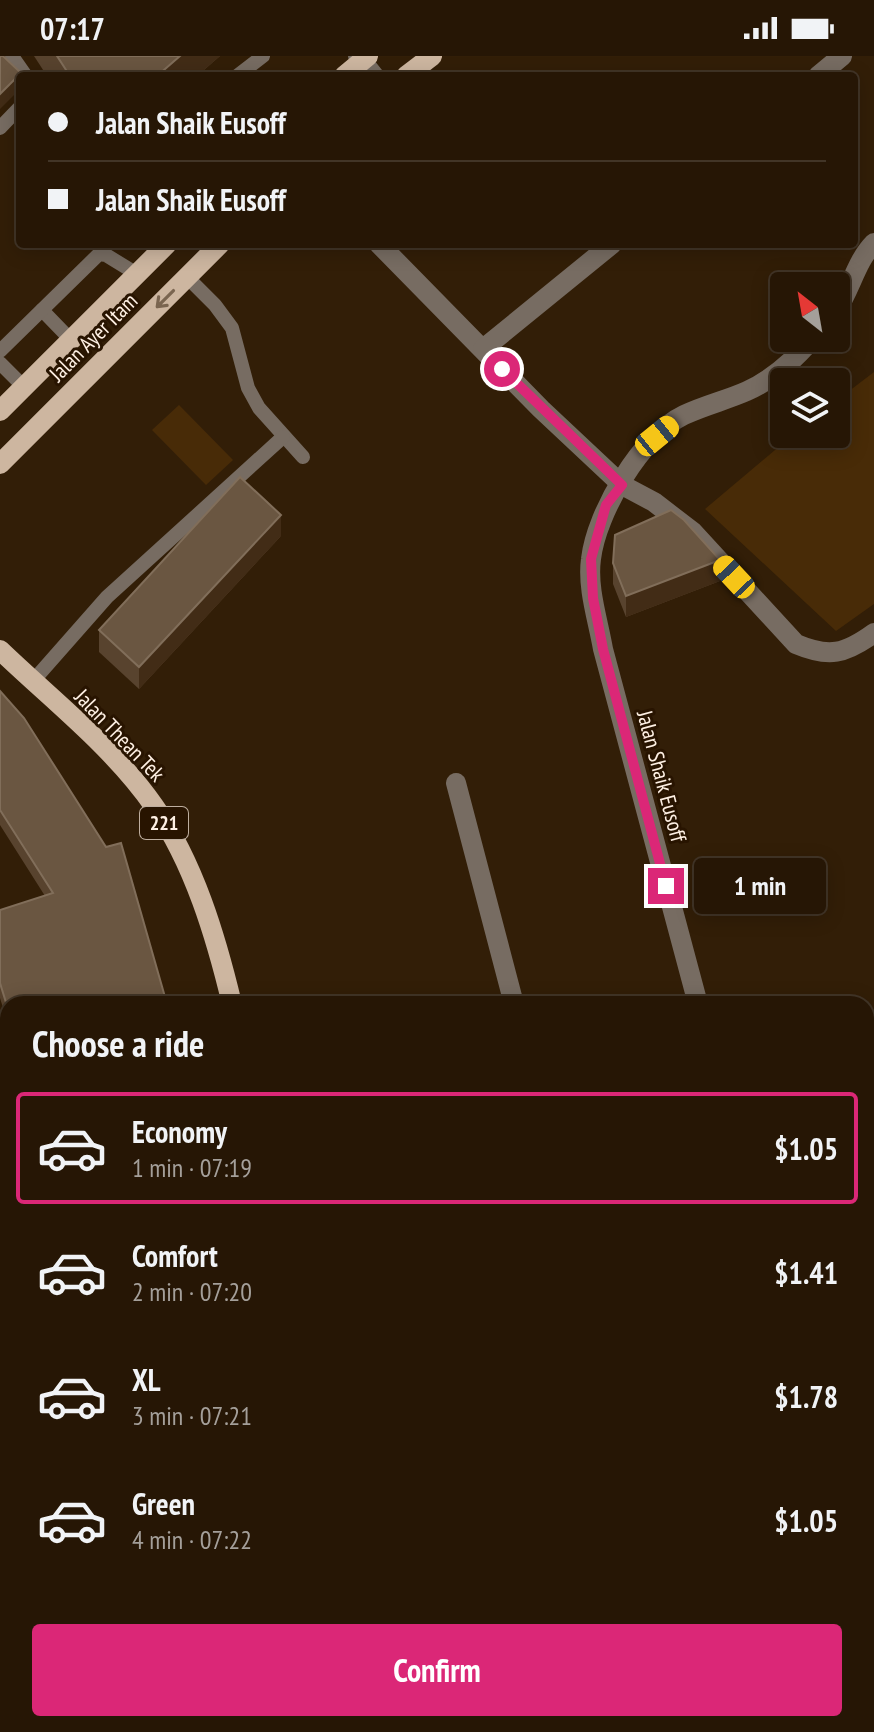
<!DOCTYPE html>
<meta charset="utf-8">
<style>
:root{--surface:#261605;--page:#2e1f0f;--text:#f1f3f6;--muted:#a49f9a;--line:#423527;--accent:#db2777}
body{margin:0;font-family:"PT Sans Narrow",sans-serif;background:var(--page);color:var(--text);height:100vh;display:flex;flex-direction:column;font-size:30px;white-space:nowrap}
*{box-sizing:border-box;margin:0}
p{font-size:26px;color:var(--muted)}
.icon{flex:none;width:44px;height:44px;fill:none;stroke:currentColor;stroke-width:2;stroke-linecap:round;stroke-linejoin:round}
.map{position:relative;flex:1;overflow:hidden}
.sheet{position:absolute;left:0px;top:940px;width:874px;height:736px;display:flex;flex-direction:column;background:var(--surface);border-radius:24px 24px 0 0;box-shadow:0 4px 20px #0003,0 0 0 2px var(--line)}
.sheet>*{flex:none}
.hud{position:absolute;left:16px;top:16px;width:842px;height:176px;border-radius:8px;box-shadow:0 4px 20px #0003,0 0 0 2px var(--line);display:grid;align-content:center;height:176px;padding:0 32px;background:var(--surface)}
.needle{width:52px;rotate:329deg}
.controls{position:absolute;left:770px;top:216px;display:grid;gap:16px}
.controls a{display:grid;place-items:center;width:80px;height:80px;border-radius:8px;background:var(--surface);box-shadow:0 4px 20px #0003,0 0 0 2px var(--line);font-size:40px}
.end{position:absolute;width:36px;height:36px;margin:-18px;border:10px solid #db2777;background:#fff;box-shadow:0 0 0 4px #fff}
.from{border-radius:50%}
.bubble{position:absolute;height:56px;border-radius:8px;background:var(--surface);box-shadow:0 4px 20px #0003,0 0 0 2px var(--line);font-size:26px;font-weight:800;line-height:56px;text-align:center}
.car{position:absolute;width:24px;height:48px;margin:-24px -12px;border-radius:10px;box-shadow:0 0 6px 2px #0007;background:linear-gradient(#f5c518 24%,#345 0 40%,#f5c518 0 76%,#345 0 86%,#f5c518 0)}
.hud b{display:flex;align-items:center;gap:28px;height:76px;font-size:30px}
.hud b+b{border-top:2px solid var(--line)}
.hud i{width:20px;height:20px;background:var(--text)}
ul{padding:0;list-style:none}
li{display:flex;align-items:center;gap:24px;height:112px;margin:0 16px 12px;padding:0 16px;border:4px solid transparent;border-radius:8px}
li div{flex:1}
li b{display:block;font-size:30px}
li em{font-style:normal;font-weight:800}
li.current{border-color:var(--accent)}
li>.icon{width:72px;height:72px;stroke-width:1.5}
h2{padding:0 32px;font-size:36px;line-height:96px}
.primary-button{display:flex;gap:16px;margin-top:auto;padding:16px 32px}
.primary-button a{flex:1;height:92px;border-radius:8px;background:var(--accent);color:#fff;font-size:32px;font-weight:800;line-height:92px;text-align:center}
.status{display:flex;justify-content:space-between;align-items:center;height:56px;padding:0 40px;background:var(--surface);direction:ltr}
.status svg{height:22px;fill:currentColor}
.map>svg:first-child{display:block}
</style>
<div class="status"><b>07:17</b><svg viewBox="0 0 49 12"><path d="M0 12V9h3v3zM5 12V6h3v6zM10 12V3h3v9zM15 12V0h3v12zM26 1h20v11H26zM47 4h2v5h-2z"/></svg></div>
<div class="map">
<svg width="874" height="1676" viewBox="0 0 874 1676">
<rect width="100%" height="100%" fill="#321e07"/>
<g fill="#482b07">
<path d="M874,316V548L836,575L705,453L794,378H836V345Z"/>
<path d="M179,349L233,404L206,429L152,374Z"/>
<path d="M165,1668H314L316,1676H157Z"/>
</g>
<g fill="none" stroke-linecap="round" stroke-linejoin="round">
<g stroke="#1b0900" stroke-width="54">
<path d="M866,1595L874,1584"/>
<path d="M122,1676L129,1668"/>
</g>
<g stroke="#776c62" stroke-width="14">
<path d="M12,0L26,20"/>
<path d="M237,20L263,0"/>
<path d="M0,72L20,51"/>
<path d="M187,221L215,249L232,272L248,332L259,352L303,401"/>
<path d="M42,254L71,284"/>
<path d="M0,295L99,198L106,199L137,218"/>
<path d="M0,307L24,331"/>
<path d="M33,625L107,541L283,381"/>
</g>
<g stroke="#776c62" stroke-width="20">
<path d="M358,0L374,20"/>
<path d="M818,20L842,0"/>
<path d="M379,188L541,353L622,429L654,446L693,476L796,588C829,602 845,598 874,577"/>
<path d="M836,255C851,233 856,205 874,187"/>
<path d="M483,293L612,188"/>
<path d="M456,727L514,948"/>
<path d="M698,948L603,593C598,564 587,532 591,503C596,457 642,379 684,359C705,349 727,344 747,335C772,324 795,303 813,282"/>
<path d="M0,1192L8,1223"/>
<path d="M0,1258L8,1254"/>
<path d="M0,1511L8,1508"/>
</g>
<g stroke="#cdb6a0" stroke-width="20">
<path d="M344,20L368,0"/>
<path d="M406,20L432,0"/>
<path d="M0,355L167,188"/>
<path d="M0,408L220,188"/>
<path d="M0,594C52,644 113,691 154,750C194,807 216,881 232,948"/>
<path d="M410,1668L412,1676"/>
</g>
</g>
<g fill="#58432e">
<path d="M34,0H220L197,20H47Z"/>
<path d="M281,480L139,633L99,596V574Z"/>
<path d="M613,507L720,525L626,561L613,528Z"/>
<path d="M0,635L106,791L8,948V968L0,942V854L45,840L0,769Z"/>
</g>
<g fill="#422c16">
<path d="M180,0H220L197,20H157Z"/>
<path d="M21,17L20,33L0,53V38Z"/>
<path d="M281,459V480L139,633V611Z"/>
<path d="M720,504V525L626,561V540Z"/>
<path d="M2,1357V1372L0,1374V1359Z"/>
<path d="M8,1450V1465L0,1469V1454Z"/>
<path d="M8,1608V1623L0,1626V1611Z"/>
</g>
<g fill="#6a5641" stroke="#816e5a" stroke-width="2">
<path d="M0,0H3L21,17L0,38Z"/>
<path d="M57,0H180L157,20H70Z"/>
<path d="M240,421L281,459L139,611L99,574Z"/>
<path d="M671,454L684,464L720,504L626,540L613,507L615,479Z"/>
<path d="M0,635L24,662L106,791L121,787L167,948H8V953L0,927V854L53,837L0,754Z"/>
<path d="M8,1378V1450L0,1454V1380Z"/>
<path d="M8,1538V1608L0,1611V1541Z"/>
</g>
<defs><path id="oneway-shaft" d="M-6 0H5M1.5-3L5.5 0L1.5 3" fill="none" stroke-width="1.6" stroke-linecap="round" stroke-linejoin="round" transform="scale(2)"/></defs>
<use stroke="#7a6550" href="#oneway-shaft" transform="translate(165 243) rotate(135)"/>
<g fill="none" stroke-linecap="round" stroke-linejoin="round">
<path stroke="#db2777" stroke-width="10" d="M502,313L622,429L606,449L591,503L593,542L603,593L666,830"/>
</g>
<g text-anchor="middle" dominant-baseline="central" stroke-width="6" stroke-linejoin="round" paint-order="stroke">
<rect fill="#281400" stroke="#beae9f" stroke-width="2" x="140" y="751" width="48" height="32" rx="6"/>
<g font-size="20" font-weight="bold" fill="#fef0e3">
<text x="164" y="767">221</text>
</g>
<g font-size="22" fill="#fef0e3" stroke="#281400">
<text transform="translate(93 281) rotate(-45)">Jalan Ayer Itam</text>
<text transform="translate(120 679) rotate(46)">Jalan Thean Tek</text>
<text transform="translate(662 720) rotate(75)">Jalan Shaik Eusoff</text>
</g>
</g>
</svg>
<div class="controls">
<a><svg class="needle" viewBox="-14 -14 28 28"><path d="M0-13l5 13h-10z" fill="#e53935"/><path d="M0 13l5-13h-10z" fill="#a49f9a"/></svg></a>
<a><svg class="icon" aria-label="layers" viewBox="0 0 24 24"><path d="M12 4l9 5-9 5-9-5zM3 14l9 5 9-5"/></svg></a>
</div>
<i class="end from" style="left:502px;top:313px"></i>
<i class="end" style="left:666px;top:830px"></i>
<div class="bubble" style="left:694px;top:802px;width:132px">1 min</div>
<i class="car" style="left:657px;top:380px;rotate:51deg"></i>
<i class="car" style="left:734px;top:521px;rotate:317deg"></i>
<div class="hud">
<b><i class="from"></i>Jalan Shaik Eusoff</b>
<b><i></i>Jalan Shaik Eusoff</b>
</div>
<section class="sheet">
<h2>Choose a ride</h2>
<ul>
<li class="current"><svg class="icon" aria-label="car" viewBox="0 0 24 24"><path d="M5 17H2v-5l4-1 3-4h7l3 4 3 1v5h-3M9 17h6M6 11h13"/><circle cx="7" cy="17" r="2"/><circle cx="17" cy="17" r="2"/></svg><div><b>Economy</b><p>1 min · 07:19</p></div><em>$1.05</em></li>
<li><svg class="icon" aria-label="car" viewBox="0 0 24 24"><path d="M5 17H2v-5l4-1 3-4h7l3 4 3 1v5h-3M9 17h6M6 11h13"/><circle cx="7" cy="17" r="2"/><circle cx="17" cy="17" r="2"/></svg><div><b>Comfort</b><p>2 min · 07:20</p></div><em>$1.41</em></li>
<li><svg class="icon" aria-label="car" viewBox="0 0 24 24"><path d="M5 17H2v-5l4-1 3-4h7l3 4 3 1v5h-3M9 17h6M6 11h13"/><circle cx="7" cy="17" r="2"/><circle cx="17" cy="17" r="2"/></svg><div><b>XL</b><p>3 min · 07:21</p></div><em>$1.78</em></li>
<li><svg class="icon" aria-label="car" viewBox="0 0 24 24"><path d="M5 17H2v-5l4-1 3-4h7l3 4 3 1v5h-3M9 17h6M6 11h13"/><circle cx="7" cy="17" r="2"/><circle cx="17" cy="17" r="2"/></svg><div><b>Green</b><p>4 min · 07:22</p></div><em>$1.05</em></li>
</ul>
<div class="primary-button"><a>Confirm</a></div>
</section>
</div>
